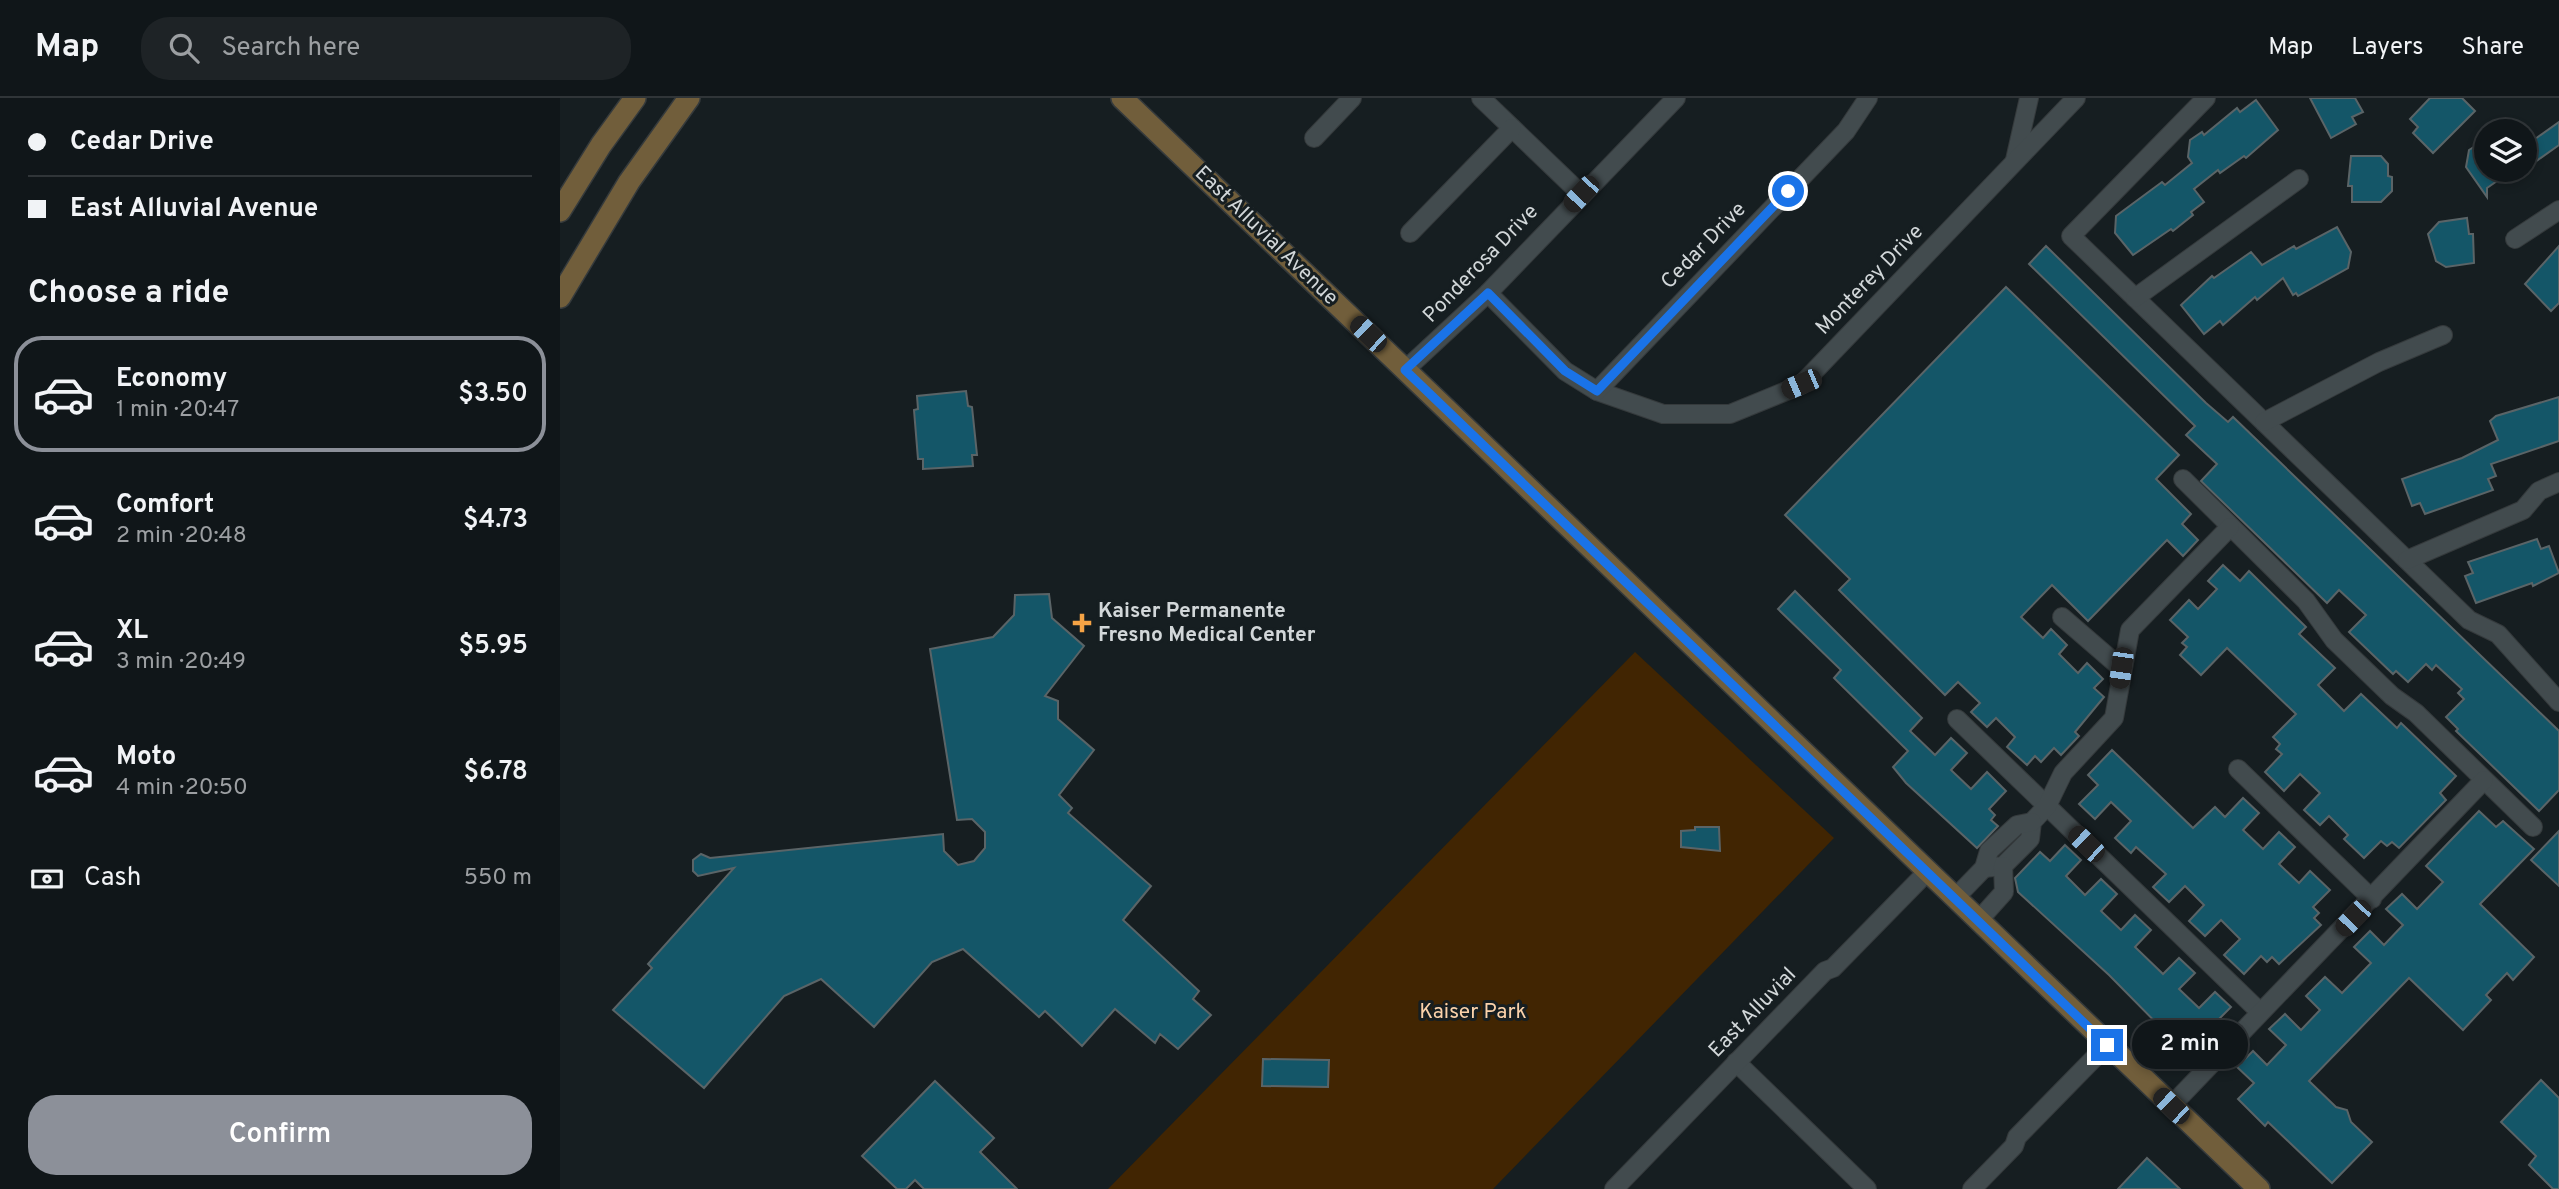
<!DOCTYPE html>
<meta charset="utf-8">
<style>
:root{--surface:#101619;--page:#1e2326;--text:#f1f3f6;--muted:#9c9fa2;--line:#303538;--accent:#8c9099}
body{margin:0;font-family:Overpass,sans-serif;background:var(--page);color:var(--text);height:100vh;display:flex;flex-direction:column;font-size:26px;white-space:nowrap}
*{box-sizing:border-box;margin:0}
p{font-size:23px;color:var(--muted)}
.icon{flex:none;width:38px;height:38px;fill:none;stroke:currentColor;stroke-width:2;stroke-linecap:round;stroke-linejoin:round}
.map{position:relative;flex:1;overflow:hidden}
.side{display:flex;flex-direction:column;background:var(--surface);width:560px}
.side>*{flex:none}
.banner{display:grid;align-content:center;height:154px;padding:0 28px;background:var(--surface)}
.controls{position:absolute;left:1914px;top:21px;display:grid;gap:14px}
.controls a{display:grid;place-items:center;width:63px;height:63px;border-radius:50%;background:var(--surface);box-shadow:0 4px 10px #0003,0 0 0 2px var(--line);font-size:35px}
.end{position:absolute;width:32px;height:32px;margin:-16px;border:9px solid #1a73e8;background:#fff;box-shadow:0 0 0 4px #fff}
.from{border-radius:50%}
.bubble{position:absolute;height:49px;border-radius:24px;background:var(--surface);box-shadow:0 4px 10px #0003,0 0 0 2px var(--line);font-size:23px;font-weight:600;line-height:49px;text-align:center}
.car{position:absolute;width:21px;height:42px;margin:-21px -10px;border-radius:9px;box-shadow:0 0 5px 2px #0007;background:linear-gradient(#222 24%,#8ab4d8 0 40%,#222 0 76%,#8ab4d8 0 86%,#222 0)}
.banner b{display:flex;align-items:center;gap:24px;height:66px;font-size:26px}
.banner b+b{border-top:2px solid var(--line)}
.banner i{width:18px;height:18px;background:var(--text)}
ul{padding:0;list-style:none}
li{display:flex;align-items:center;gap:21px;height:116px;margin:0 14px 10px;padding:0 14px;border:4px solid transparent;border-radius:28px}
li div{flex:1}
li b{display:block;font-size:26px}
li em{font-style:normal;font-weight:600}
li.current{border-color:var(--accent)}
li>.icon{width:63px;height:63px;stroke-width:1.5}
h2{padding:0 28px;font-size:32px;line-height:84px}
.pay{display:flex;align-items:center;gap:18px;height:77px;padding:0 28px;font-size:26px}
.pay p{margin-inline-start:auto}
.button{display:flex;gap:14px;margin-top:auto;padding:14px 28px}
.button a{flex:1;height:80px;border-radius:28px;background:var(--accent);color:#fff;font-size:28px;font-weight:600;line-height:80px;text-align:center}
header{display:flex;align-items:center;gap:42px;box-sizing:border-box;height:98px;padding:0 35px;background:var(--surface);border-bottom:2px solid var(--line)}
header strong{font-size:33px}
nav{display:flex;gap:38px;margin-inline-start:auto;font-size:24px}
.search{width:490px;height:63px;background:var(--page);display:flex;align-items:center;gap:18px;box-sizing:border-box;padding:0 24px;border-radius:28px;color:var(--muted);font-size:26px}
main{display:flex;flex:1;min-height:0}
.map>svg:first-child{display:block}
</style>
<header>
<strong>Map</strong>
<div class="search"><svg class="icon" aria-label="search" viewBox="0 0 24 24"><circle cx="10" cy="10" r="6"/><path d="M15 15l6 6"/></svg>Search here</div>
<nav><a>Map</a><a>Layers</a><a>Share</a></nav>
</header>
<main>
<section class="side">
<div class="banner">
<b><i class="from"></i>Cedar Drive</b>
<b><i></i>East Alluvial Avenue</b>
</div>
<h2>Choose a ride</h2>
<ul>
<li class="current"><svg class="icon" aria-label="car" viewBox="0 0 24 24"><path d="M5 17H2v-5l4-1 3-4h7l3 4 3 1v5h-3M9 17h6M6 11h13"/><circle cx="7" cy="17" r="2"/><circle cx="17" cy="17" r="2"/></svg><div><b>Economy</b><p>1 min · 20:47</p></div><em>$3.50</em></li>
<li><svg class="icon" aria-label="car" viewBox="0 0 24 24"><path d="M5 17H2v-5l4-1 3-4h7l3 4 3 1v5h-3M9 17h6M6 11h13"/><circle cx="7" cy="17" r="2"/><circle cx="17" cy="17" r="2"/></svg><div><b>Comfort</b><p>2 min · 20:48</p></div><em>$4.73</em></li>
<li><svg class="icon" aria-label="car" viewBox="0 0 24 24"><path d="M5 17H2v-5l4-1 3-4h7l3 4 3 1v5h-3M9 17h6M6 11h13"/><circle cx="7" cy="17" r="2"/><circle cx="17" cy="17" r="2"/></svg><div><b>XL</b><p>3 min · 20:49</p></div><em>$5.95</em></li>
<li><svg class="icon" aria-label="car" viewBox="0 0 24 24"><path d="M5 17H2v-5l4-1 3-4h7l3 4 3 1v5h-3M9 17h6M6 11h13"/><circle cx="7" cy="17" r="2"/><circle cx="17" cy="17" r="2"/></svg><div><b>Moto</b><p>4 min · 20:50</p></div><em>$6.78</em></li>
</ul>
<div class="pay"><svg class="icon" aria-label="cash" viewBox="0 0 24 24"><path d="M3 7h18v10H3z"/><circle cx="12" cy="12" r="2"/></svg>Cash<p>550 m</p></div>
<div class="button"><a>Confirm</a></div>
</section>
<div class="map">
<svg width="1999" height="1091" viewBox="0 0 1999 1091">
<rect width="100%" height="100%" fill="#161e21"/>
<path fill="#412502" d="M1075,554L1274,740L933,1091H548Z"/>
<g fill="#145668" stroke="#5a6467" stroke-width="2">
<path d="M1750,0H1795L1803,14L1792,19L1796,26L1771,40Z"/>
<path d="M1870,0H1902L1915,13L1873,55L1853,35L1858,29L1850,21Z"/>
<path d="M1696,2L1718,32L1686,60L1684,58L1660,75L1658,72L1634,91L1644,104L1631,114L1633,117L1613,133L1611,131L1573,157L1555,135L1556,118L1602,84L1605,87L1632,65L1628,59L1630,42L1642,34L1644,37L1677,10L1680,14Z"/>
<path d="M1999,24V47L1965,71V28L1975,41Z"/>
<path d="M1920,45L1927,54V72H1953L1927,90V99L1906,69L1909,52Z"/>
<path d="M1791,58H1821L1828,66V78L1832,79V93L1821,104H1792V88H1788Z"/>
<path d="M1907,120L1909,136H1913L1914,165L1886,169L1876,163L1868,136L1879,124Z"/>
<path d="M1777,129L1791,154L1788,170L1738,198L1736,195L1733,197L1723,180L1697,202L1695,199L1663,227L1660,223L1644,236L1621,207L1652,178L1654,180L1691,154L1702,167L1734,148L1736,151Z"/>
<path d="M1486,148L1646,305L1668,324L1673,319L1999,633V692L1979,713L1896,633L1898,631L1886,619L1904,601L1898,595L1902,591L1876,567L1872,572L1866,566L1848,584L1836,573L1833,576L1789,534L1806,517L1779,492L1767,505L1641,383L1657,366L1626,337L1635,328L1469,166Z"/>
<path d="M1999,148V205L1991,213L1965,186Z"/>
<path d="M1446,189L1619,357L1596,381L1631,416L1622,426L1638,442L1623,458L1607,442L1528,523L1492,487L1461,519L1483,540L1491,531L1507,547L1499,556L1518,575L1527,565L1543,581L1534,590L1544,599L1515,634L1519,638L1501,657L1494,650L1481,664L1475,658L1467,667L1447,649L1455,639L1436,620L1427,629L1411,614L1420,605L1398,584L1385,597L1279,492L1290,481L1225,417Z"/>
<path d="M406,293L408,308L412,309L417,357H412L413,368L363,371V361H358L354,312L358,311L357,298Z"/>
<path d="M1999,299V343L1931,366L1936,378L1928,381L1933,392L1865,416L1860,405L1852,408L1842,381L1902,360L1938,342L1930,323L1936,318Z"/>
<path d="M1977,441L1981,451L1989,448L1999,475L1973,488L1972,485L1916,505L1905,478L1913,475L1908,464Z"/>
<path d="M1663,467L1680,483L1689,473L1746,529L1739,536L1775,570L1758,587L1784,613L1801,596L1837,630L1841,625L1896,678L1880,695L1886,702L1839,750L1832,744L1827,748L1821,743L1804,760L1784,741L1788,737L1769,718L1760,727L1744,712L1760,695L1740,676L1724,693L1705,674L1722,656L1716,651L1720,646L1713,639L1736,616L1667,550L1641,577L1620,557L1627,549L1622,545L1628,539L1610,522L1629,502L1638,511L1657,491L1648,483Z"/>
<path d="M1235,493L1362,620L1350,633L1375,657L1391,640L1407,655L1391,672L1411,691L1427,674L1446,693L1429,711L1435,717L1431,722L1438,728L1417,750L1346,685L1333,669L1348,653L1274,580L1281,572L1218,511Z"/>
<path d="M489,496L492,520L524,548L485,598L498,603V621L534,652L499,697L512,710L508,715L591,788L563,822L639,893L633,901L651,917L618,951L600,936L595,945L555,911L522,948L485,913L479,919L403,851L372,864L314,929L261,881L224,898L144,990L53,912L92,870L88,866L174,770L138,778L133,773V762L141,756L150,760L383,736L384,753L398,767L414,763L425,750V734L412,721L397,722L370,551L433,539L454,517L455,497Z"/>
<path d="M1552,652L1633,730L1655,709L1665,719L1683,700L1699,715L1683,732L1703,751L1719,734L1735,749L1719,766L1739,785L1750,773L1770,792L1753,809L1759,815L1754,820L1761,827L1719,866L1712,859L1707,864L1701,858L1684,876L1664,857L1680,841L1661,822L1645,838L1629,823L1644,807L1625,788L1609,804L1593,789L1606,776L1576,749L1571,755L1555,740L1571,723L1551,704L1535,721L1519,706L1538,687L1528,677Z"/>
<path d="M1919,713L1936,729L1943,723L1974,751L1920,806L1974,859L1953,882L1947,875L1926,897L1931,902L1903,932L1849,880L1749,983L1776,1009L1787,1012L1791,1024L1812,1044L1772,1085L1708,1024L1705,1028L1678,1001L1694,985L1677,969L1693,953L1707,967L1726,947L1709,931L1725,916L1741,932L1760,912L1746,898L1765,879L1782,895L1811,865L1794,849L1810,833L1824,847L1843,827L1826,811L1842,796L1857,811L1883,784L1866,768Z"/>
<path d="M1135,729H1159L1160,753L1121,749V733L1135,732Z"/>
<path d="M1999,733V788L1971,762Z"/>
<path d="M1505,747L1521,762L1506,778L1525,797L1541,781L1557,796L1541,813L1561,832L1575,817L1591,832L1575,849L1603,876L1619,860L1635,875L1619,891L1639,910L1655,894L1671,909L1655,925L1665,935L1638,963L1629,954L1627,956L1549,877L1458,794L1455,780L1480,754L1490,763Z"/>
<path d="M703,961L769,962L768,989L702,988Z"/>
<path d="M1981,982L1999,1000V1091H1993L1969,1067L1976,1058L1941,1024Z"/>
<path d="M375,983L434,1040L420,1054L457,1091H364L355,1082L346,1091H337L302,1058Z"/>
<path d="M1587,1060L1620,1091H1558Z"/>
</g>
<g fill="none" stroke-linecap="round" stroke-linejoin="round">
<defs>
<g id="street">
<path d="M921,0L1021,96"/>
<path d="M1646,0L1511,138L1909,522L1938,536L1999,604"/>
<path d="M754,40L792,0"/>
<path d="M1455,62L1469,0"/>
<path d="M850,135L952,30"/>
<path d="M1955,141L1999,112"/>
<path d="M928,195L1005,273L1037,293L1103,316H1170L1241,287L1516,0"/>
<path d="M1575,200L1739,81"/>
<path d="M845,272L928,195L1116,0"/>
<path d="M1037,293L1286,33L1308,0"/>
<path d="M1704,324L1819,264L1883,237"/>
<path d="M1623,381L1746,503L1774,542L1832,598L1856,615L1973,729"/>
<path d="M1847,462L1963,412L1979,393L1999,384"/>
<path d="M1502,519L1561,570"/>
<path d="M1397,621L1700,914"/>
<path d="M1678,671L1812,801"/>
<path d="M1424,770L1443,768L1470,741L1472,724L1487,708L1503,675L1554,620L1570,532L1670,429"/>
<path d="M1395,800L1424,770L1429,753L1457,727L1472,724"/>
<path d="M1418,823L1444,794L1443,768"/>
<path d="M1176,964L1307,1091"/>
<path d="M1611,1008L1924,682"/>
<path d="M1054,1091L1265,873L1273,870L1367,774"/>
<path d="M1412,1091L1454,1048L1457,1039L1547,947"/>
</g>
<g id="secondary">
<path d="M562,0L1699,1091"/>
<path d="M0,113L41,47L75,0"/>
<path d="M0,199L69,84L129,0"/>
</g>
</defs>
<use href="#street" stroke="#353a3c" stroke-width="20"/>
<use href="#secondary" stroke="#353a3c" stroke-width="24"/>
<use href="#street" stroke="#424b4e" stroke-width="18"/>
<use href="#secondary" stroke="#715e3b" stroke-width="21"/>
</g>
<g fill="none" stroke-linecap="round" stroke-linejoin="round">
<path stroke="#1a73e8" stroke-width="9" d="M1228,93L1037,293L1005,273L928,195L845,272L1547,947"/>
</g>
<path fill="#f5a345" stroke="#161e21" stroke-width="2.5" d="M518.5 514.5h7v7h7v7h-7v7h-7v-7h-7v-7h7z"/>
<g text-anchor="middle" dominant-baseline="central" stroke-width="6" stroke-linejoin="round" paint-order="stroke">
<g font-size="21" fill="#d2d7d9" stroke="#161e21">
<text transform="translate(706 138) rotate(44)">East Alluvial Avenue</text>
<text transform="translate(1144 148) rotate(-46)">Cedar Drive</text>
<text transform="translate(921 166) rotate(-46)">Ponderosa Drive</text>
<text transform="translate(1310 182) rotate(-46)">Monterey Drive</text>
<text transform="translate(1193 915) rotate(-46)">East Alluvial</text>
</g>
<g font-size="21" font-weight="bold" fill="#d2d7d9" stroke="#161e21" text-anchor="start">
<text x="538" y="513">Kaiser Permanente<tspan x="538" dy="24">Fresno Medical Center</tspan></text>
</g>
<g font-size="21" fill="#fbd2aa" stroke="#161e21">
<text x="913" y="914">Kaiser Park</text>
</g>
</g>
</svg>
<div class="controls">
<a><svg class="icon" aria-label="layers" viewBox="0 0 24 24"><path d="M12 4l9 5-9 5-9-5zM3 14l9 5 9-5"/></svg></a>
</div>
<i class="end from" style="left:1228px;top:93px"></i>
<i class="end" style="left:1547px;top:947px"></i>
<div class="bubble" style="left:1572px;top:922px;width:116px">2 min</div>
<i class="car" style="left:1021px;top:96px;rotate:223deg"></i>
<i class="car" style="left:808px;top:236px;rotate:314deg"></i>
<i class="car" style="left:1241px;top:286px;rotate:247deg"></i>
<i class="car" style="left:1561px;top:570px;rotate:188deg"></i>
<i class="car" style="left:1526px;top:746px;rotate:314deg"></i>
<i class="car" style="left:1793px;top:820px;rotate:224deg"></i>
<i class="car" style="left:1611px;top:1008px;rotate:314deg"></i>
</div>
</main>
